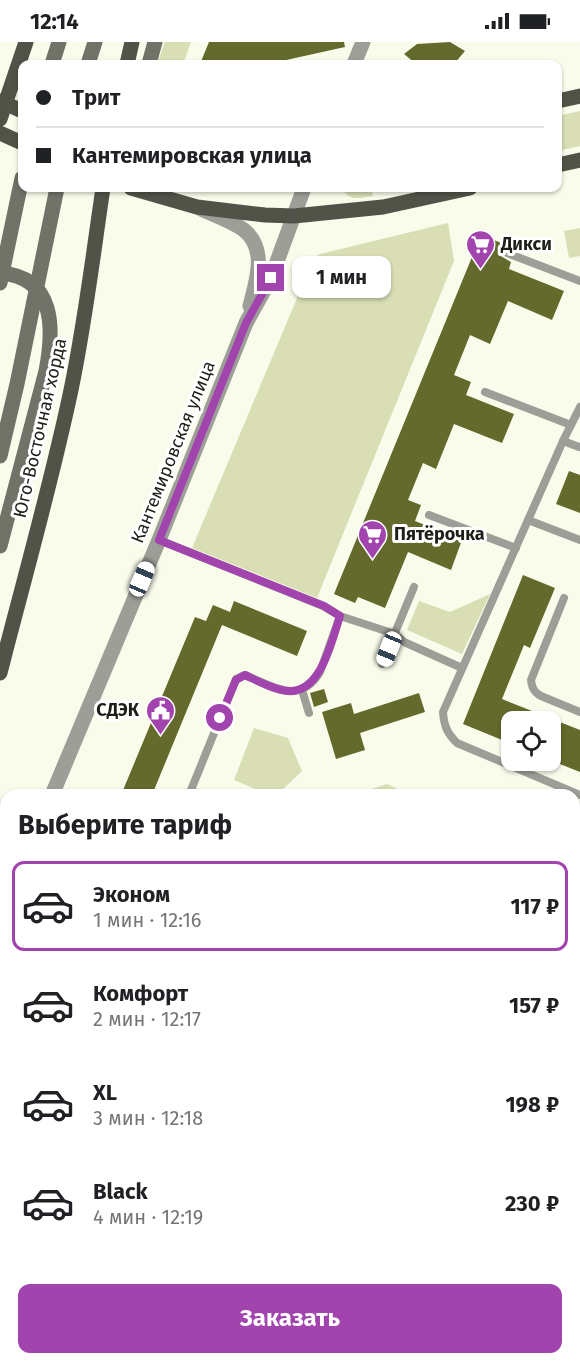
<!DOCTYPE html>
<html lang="ru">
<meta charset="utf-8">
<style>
:root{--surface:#fff;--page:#f6f6f6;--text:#202124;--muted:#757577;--line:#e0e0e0;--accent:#a144ad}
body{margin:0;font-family:"Fira Sans",sans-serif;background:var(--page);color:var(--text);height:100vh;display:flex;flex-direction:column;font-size:22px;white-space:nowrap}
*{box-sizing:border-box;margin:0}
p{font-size:20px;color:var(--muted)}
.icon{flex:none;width:33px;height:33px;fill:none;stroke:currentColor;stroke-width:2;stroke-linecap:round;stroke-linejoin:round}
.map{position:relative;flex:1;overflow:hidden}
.sheet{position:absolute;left:0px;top:747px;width:580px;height:576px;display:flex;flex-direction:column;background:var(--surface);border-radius:18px 18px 0 0;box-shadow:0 2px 4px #0004}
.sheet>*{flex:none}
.banner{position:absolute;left:18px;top:18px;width:544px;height:132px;border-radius:12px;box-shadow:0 2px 4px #0004;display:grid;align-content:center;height:132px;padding:0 18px;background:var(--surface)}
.fabs{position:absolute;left:501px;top:669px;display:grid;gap:12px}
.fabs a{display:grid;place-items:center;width:60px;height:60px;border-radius:12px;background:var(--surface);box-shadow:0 2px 4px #0004;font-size:30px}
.end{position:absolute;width:27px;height:27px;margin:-14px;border:8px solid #a144ad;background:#fff;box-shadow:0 0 0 3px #fff}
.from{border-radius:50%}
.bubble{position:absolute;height:42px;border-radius:12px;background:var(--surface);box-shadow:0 2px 4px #0004;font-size:20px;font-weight:700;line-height:42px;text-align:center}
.car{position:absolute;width:18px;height:36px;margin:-18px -9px;border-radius:8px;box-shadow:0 0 4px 2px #0007;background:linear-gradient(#fff 24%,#345 0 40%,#fff 0 76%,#345 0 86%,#fff 0)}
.banner b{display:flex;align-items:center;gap:21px;height:57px;font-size:22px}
.banner b+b{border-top:2px solid var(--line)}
.banner i{width:15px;height:15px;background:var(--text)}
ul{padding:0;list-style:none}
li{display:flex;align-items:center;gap:18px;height:90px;margin:0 12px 9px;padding:0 6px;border:3px solid transparent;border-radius:12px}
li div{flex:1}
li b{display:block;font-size:22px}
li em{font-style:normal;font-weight:700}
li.on{border-color:var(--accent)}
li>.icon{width:54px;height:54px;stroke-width:1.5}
h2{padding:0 18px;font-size:27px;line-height:72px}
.action{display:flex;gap:12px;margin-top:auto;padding:12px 18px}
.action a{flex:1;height:69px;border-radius:12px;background:var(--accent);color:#fff;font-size:24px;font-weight:700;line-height:69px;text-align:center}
.status{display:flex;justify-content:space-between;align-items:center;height:42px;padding:0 30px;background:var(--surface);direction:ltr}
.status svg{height:16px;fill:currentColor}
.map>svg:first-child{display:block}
</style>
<div class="status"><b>12:14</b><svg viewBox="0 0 49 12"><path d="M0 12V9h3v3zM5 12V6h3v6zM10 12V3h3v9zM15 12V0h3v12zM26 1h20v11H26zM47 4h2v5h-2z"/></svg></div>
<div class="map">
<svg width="580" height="1323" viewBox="0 0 580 1323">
<rect width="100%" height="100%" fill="#f9fceb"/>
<path fill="#ecefd7" d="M0,1276L6,1279V1317H100L115,1323H0Z"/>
<g fill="#d9deb5">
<path d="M165,0H191L183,22H157Z"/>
<path d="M580,69V104L558,109V74Z"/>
<path d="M342,146H371L373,154C360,156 349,160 342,146Z"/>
<path d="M448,181L454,219L317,556L192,506L313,218L318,213L324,211Z"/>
<path d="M580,186V214L569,216L564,189Z"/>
<path d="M490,552L462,612L407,588L419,559L450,570Z"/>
<path d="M254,686L288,696L302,729L277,753H270L234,738Z"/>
<path d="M387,742L396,746L398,753H353Z"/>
<path d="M574,1071L580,1073V1269L574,1266Z"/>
</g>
<g fill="#64692c">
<path d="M209,0H344L345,5L268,22H200Z"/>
<path d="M450,0L465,9L454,22H416L404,12L417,2Z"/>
<path d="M481,193L504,202L499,213L511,220L509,227L564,249L552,278L508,259L490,302L470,293L454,333L471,340L466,353L514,372L502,401L454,382L436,427L423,421L408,458L421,463L415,479L462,498L451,528L408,510L385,566L358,555L355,561L334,552Z"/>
<path d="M569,429L580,433V471L556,462Z"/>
<path d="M523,533L555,546L530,606L524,603L502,657L580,688V730L550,718V680H512V702L463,682Z"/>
<path d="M234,559L307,589L297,614L222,583L152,753H121L195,575L206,579L213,563L230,570Z"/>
<path d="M324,647L328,660L314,665L310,651Z"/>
<path d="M419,651L425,670L360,691L365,708L336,717L322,670L351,661L354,672Z"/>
</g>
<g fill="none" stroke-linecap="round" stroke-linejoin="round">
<g stroke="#9d9e97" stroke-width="8">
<path d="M507,211L580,239"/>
<path d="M485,350L571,383"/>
<path d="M580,365L563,399L443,670C444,684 447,691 457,701L580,753"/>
<path d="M563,399L579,405"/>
<path d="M429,473L516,506"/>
<path d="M528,478L580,498"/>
<path d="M159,498L323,564L340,574L395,592L404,600L462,626"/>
<path d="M564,556L531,638C532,646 534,650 541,654L580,670"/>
<path d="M382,622L414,545"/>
<path d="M302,648L309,671"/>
<path d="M189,753L236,637L245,633C272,644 300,664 320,630L340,574"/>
</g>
<path stroke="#9d9e97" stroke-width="15" d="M354,22L363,0"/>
<g stroke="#9d9e97" stroke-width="15">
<path d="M201,167C214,173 232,179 244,188C268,208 256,239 250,264"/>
<path d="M52,753L159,498L246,281L271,236L304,146"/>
<path d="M0,880L6,865"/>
<path d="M0,1020L6,1027"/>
<path d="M574,1044L580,1047"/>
<path d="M0,1215L6,1218"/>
<path d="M574,1281L580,1283"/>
<path d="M260,1317L275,1323"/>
</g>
<g stroke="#717268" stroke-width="15">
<path d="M52,22L59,0"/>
<path d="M88,22L95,0"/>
<path d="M149,22L155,0"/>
<path d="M0,231C56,235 54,288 46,329L0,504"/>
<path d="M0,1031L6,1038"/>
<path d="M0,1123L6,1125"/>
<path d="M0,1161L6,1163"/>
<path d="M433,1317L448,1323"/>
<path d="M499,1317L514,1323"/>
</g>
<g stroke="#525348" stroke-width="15">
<path d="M127,22L132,0"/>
<path d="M0,59L22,69"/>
<path d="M558,59L580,54"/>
<path d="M0,91L22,101"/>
<path d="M558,123L580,118"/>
<path d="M131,146L197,165L265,173L294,174L383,165L470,146"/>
<path d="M0,970L6,985"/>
<path d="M0,1186L6,1189"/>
<path d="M574,1312L580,1314"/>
<path d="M333,1317L350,1323"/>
</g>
<g stroke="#717268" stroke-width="15">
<path d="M0,241L22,136"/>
<path d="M0,414L17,342L57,146"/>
</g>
<g stroke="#525348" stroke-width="15">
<path d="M0,77L26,0"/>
<path d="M0,631C24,537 51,443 71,348C85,281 93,213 103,146"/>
</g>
</g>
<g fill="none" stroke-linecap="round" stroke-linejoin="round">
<path stroke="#a144ad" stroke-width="8" d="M220,676L236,638L245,633C258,639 274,648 288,649C321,652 332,598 340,574L324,564L159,498L246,281L271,236"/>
</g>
<defs>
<symbol id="supermarket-pin" viewBox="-11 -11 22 30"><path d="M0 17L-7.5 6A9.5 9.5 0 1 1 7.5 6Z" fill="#a144ad" stroke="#fff"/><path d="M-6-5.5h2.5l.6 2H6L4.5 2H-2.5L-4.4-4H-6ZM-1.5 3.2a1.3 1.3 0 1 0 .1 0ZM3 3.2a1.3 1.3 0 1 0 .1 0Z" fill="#fff"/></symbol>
<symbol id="civic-pin" viewBox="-11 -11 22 30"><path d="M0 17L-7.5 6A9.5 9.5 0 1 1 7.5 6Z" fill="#a144ad" stroke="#fff"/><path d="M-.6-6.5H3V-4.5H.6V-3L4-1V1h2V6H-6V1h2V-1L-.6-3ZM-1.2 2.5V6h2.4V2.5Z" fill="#fff"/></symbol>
</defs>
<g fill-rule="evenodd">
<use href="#supermarket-pin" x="464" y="186" width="33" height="45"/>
<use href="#supermarket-pin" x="356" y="476" width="33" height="45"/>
<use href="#civic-pin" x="144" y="652" width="33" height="45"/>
</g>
<g text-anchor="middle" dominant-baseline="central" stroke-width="6" stroke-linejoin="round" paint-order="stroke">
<g font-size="18" font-weight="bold" fill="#1e1f19" stroke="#fff" text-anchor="start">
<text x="501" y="202">Дикси</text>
<text x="394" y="492">Пятёрочка</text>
<text x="139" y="668" text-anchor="end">СДЭК</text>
</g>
<g font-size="18" fill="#1e1f19" stroke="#fff">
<text transform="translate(40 386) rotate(-77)">Юго-Восточная хорда</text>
<text transform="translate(173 410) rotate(-68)">Кантемировская улица</text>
</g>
</g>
</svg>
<div class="fabs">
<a><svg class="icon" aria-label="locate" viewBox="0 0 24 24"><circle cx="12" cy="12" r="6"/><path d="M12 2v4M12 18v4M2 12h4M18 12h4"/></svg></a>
</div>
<i class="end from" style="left:220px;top:676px"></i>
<i class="end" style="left:271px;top:236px"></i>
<div class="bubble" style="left:292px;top:214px;width:99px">1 мин</div>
<i class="car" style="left:142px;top:537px;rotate:23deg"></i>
<i class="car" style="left:389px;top:607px;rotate:202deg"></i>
<div class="banner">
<b><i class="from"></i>Трит</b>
<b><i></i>Кантемировская улица</b>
</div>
<section class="sheet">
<h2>Выберите тариф</h2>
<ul>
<li class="on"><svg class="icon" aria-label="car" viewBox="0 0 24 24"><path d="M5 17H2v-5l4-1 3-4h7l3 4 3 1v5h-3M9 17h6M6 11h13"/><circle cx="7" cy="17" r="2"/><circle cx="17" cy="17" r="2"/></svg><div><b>Эконом</b><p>1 мин · 12:16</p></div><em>117 ₽</em></li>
<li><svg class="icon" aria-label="car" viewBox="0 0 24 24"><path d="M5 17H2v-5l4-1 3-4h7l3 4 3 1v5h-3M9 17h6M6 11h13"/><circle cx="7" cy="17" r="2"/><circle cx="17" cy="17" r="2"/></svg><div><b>Комфорт</b><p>2 мин · 12:17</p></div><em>157 ₽</em></li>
<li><svg class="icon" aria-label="car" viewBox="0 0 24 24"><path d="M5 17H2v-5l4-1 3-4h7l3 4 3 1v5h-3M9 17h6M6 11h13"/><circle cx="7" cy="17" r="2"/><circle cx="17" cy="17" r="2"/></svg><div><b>XL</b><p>3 мин · 12:18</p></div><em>198 ₽</em></li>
<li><svg class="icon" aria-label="car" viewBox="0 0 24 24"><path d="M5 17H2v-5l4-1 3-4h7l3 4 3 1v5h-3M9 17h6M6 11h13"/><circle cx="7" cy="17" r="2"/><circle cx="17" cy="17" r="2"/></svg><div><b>Black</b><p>4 мин · 12:19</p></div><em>230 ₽</em></li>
</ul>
<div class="action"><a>Заказать</a></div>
</section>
</div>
